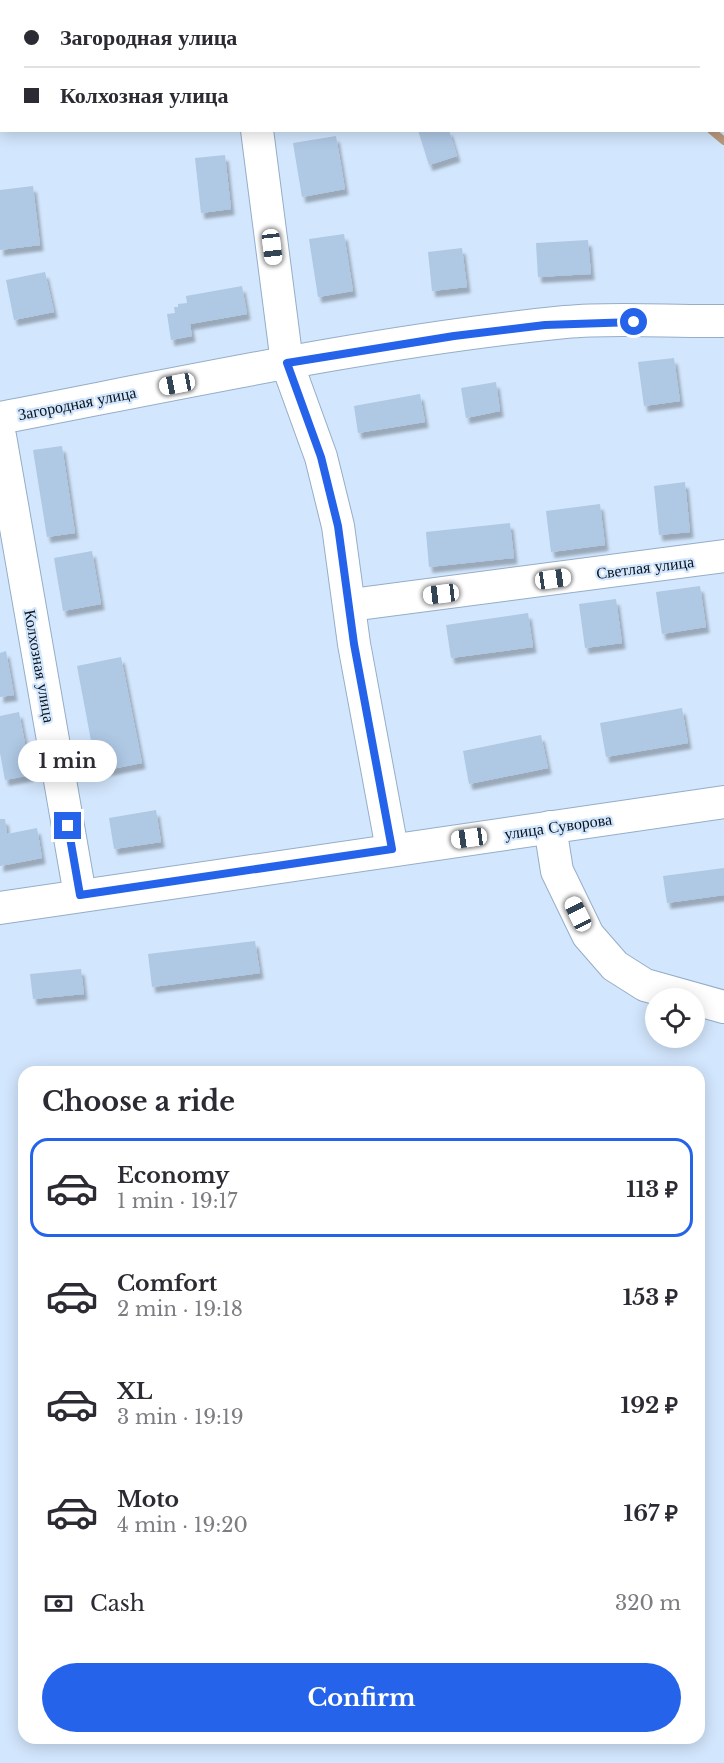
<!DOCTYPE html>
<meta charset="utf-8">
<style>
:root{--surface:#fff;--page:#f2f2f3;--text:#2b2b33;--muted:#7c7c81;--line:#e1e1e2;--accent:#2563eb}
body{margin:0;font-family:"Libre Baskerville",serif;background:var(--page);color:var(--text);height:100vh;display:flex;flex-direction:column;font-size:22px;white-space:nowrap}
*{box-sizing:border-box;margin:0}
p{font-size:20px;color:var(--muted)}
.icon{flex:none;width:33px;height:33px;fill:none;stroke:currentColor;stroke-width:2;stroke-linecap:round;stroke-linejoin:round}
.map{position:relative;flex:1;overflow:hidden}
.side{position:absolute;left:18px;top:1066px;width:687px;height:678px;display:flex;flex-direction:column;background:var(--surface);border-radius:18px;box-shadow:0 3px 15px #0003}
.side>*{flex:none}
.banner{position:absolute;left:0px;top:0px;width:724px;height:132px;box-shadow:0 3px 15px #0003;display:grid;align-content:center;height:132px;padding:0 24px;background:var(--surface)}
.fabs{position:absolute;left:645px;top:988px;display:grid;gap:12px}
.fabs a{display:grid;place-items:center;width:60px;height:60px;border-radius:50%;background:var(--surface);box-shadow:0 3px 15px #0003;font-size:30px}
.end{position:absolute;width:27px;height:27px;margin:-14px;border:8px solid #2563eb;background:#fff;box-shadow:0 0 0 3px #fff}
.from{border-radius:50%}
.bubble{position:absolute;height:42px;border-radius:21px;background:var(--surface);box-shadow:0 3px 15px #0003;font-size:20px;font-weight:700;line-height:42px;text-align:center}
.car{position:absolute;width:18px;height:36px;margin:-18px -9px;border-radius:8px;box-shadow:0 0 4px 2px #0007;background:linear-gradient(#fff 24%,#345 0 40%,#fff 0 76%,#345 0 86%,#fff 0)}
.banner b{display:flex;align-items:center;gap:21px;height:57px;font-size:22px}
.banner b+b{border-top:2px solid var(--line)}
.banner i{width:15px;height:15px;background:var(--text)}
ul{padding:0;list-style:none}
li{display:flex;align-items:center;gap:18px;height:99px;margin:0 12px 9px;padding:0 12px;border:3px solid transparent;border-radius:18px}
li div{flex:1}
li b{display:block;font-size:22px}
li em{font-style:normal;font-weight:700}
li.selected{border-color:var(--accent)}
li>.icon{width:54px;height:54px;stroke-width:1.5}
h2{padding:0 24px;font-size:27px;line-height:72px}
.pay{display:flex;align-items:center;gap:15px;height:66px;padding:0 24px;font-size:22px}
.pay p{margin-inline-start:auto}
.action{display:flex;gap:12px;margin-top:auto;padding:12px 24px}
.action a{flex:1;height:69px;border-radius:36px;background:var(--accent);color:#fff;font-size:24px;font-weight:700;line-height:69px;text-align:center}
.map>svg:first-child{display:block}
</style>
<div class="map">
<svg width="724" height="1763" viewBox="0 0 724 1763">
<defs>
<filter id="shadow"><feDropShadow dx="3.5" dy="6" stdDeviation="1.5" flood-color="#0004"/></filter>
</defs>
<rect width="100%" height="100%" fill="#d2e6fd"/>
<g fill="none" stroke-linecap="round" stroke-linejoin="round">
<g stroke="#b8987b" stroke-width="8">
<path d="M601,0L602,2"/>
<path d="M711,130L724,141"/>
</g>
</g>
<g fill="#afc8e4" filter="url(#shadow)">
<path d="M418,130H449L457,156L429,165Z"/>
<path d="M336,136L345,189L302,197L293,143Z"/>
<path d="M225,155L231,209L201,213L195,158Z"/>
<path d="M33,186L40,245L0,250V190Z"/>
<path d="M344,234L353,291L318,297L309,239Z"/>
<path d="M588,240L591,274L538,277L536,243Z"/>
<path d="M462,248L467,287L432,291L428,252Z"/>
<path d="M45,272L54,312L14,320L6,280Z"/>
<path d="M242,286L247,314L190,324L192,336L171,340L167,314L175,313L174,307H178V304L187,303L186,296Z"/>
<path d="M674,358L680,401L644,406L638,362Z"/>
<path d="M496,382L500,411L466,418L461,388Z"/>
<path d="M420,394L425,422L358,433L354,406Z"/>
<path d="M62,446L75,533L47,537L33,450Z"/>
<path d="M685,482L690,532L659,535L654,486Z"/>
<path d="M600,504L605,545L551,552L546,511Z"/>
<path d="M510,523L514,558L429,567L426,532Z"/>
<path d="M92,551L101,604L63,611L54,558Z"/>
<path d="M700,586L706,627L662,634L656,592Z"/>
<path d="M616,599L622,643L585,648L579,604Z"/>
<path d="M528,613L533,647L451,658L446,625Z"/>
<path d="M6,651L14,695L0,697V653Z"/>
<path d="M121,657L142,763L97,772L77,666Z"/>
<path d="M682,708L688,743L606,757L600,723Z"/>
<path d="M19,712L31,775L5,780L0,753V716Z"/>
<path d="M541,735L548,768L469,784L463,751Z"/>
<path d="M156,810L161,842L114,849L109,818Z"/>
<path d="M0,819H5L7,834L37,828L42,858L0,866Z"/>
<path d="M724,868V895L667,903L663,876Z"/>
<path d="M255,941L260,973L152,987L148,954Z"/>
<path d="M81,969L84,994L33,999L30,974Z"/>
</g>
<g fill="none" stroke-linecap="round" stroke-linejoin="round">
<defs>
<g id="minor">
<path d="M240,0V2"/>
<path d="M257,130L287,363L321,457L338,526L354,644L392,849"/>
<path d="M0,418C187,382 375,341 565,322C617,317 672,322 724,321"/>
<path d="M0,436L80,895"/>
<path d="M351,605L724,556"/>
<path d="M550,827L557,871L588,935L615,966L645,985L724,1007"/>
<path d="M0,908L724,802"/>
</g>
</defs>
<use href="#minor" stroke="#95adc8" stroke-width="34"/>
<use href="#minor" stroke="#fff" stroke-width="32"/>
</g>
<g fill="none" stroke-linecap="round" stroke-linejoin="round">
<path stroke="#2563eb" stroke-width="8" d="M68,826L80,895L392,849L354,644L338,526L321,457L287,363L454,336L545,325L634,322"/>
</g>
<g text-anchor="middle" dominant-baseline="central" stroke-width="4.5" stroke-linejoin="round" paint-order="stroke">
<g font-size="16" fill="#0a131c" stroke="#d2e6fd">
<text transform="translate(77 403) rotate(-11)">Загородная улица</text>
<text transform="translate(645 567) rotate(-7)">Светлая улица</text>
<text transform="translate(40 666) rotate(80)">Колхозная улица</text>
<text transform="translate(558 826) rotate(-8)">улица Суворова</text>
</g>
</g>
</svg>
<div class="fabs">
<a><svg class="icon" aria-label="locate" viewBox="0 0 24 24"><circle cx="12" cy="12" r="6"/><path d="M12 2v4M12 18v4M2 12h4M18 12h4"/></svg></a>
</div>
<i class="end from" style="left:634px;top:322px"></i>
<i class="end" style="left:68px;top:826px"></i>
<div class="bubble" style="left:18px;top:740px;width:99px">1 min</div>
<i class="car" style="left:272px;top:247px;rotate:173deg"></i>
<i class="car" style="left:177px;top:384px;rotate:259deg"></i>
<i class="car" style="left:553px;top:579px;rotate:82deg"></i>
<i class="car" style="left:441px;top:594px;rotate:263deg"></i>
<i class="car" style="left:469px;top:838px;rotate:262deg"></i>
<i class="car" style="left:578px;top:914px;rotate:334deg"></i>
<div class="banner">
<b><i class="from"></i>Загородная улица</b>
<b><i></i>Колхозная улица</b>
</div>
<section class="side">
<h2>Choose a ride</h2>
<ul>
<li class="selected"><svg class="icon" aria-label="car" viewBox="0 0 24 24"><path d="M5 17H2v-5l4-1 3-4h7l3 4 3 1v5h-3M9 17h6M6 11h13"/><circle cx="7" cy="17" r="2"/><circle cx="17" cy="17" r="2"/></svg><div><b>Economy</b><p>1 min · 19:17</p></div><em>113 ₽</em></li>
<li><svg class="icon" aria-label="car" viewBox="0 0 24 24"><path d="M5 17H2v-5l4-1 3-4h7l3 4 3 1v5h-3M9 17h6M6 11h13"/><circle cx="7" cy="17" r="2"/><circle cx="17" cy="17" r="2"/></svg><div><b>Comfort</b><p>2 min · 19:18</p></div><em>153 ₽</em></li>
<li><svg class="icon" aria-label="car" viewBox="0 0 24 24"><path d="M5 17H2v-5l4-1 3-4h7l3 4 3 1v5h-3M9 17h6M6 11h13"/><circle cx="7" cy="17" r="2"/><circle cx="17" cy="17" r="2"/></svg><div><b>XL</b><p>3 min · 19:19</p></div><em>192 ₽</em></li>
<li><svg class="icon" aria-label="car" viewBox="0 0 24 24"><path d="M5 17H2v-5l4-1 3-4h7l3 4 3 1v5h-3M9 17h6M6 11h13"/><circle cx="7" cy="17" r="2"/><circle cx="17" cy="17" r="2"/></svg><div><b>Moto</b><p>4 min · 19:20</p></div><em>167 ₽</em></li>
</ul>
<div class="pay"><svg class="icon" aria-label="cash" viewBox="0 0 24 24"><path d="M3 7h18v10H3z"/><circle cx="12" cy="12" r="2"/></svg>Cash<p>320 m</p></div>
<div class="action"><a>Confirm</a></div>
</section>
</div>
